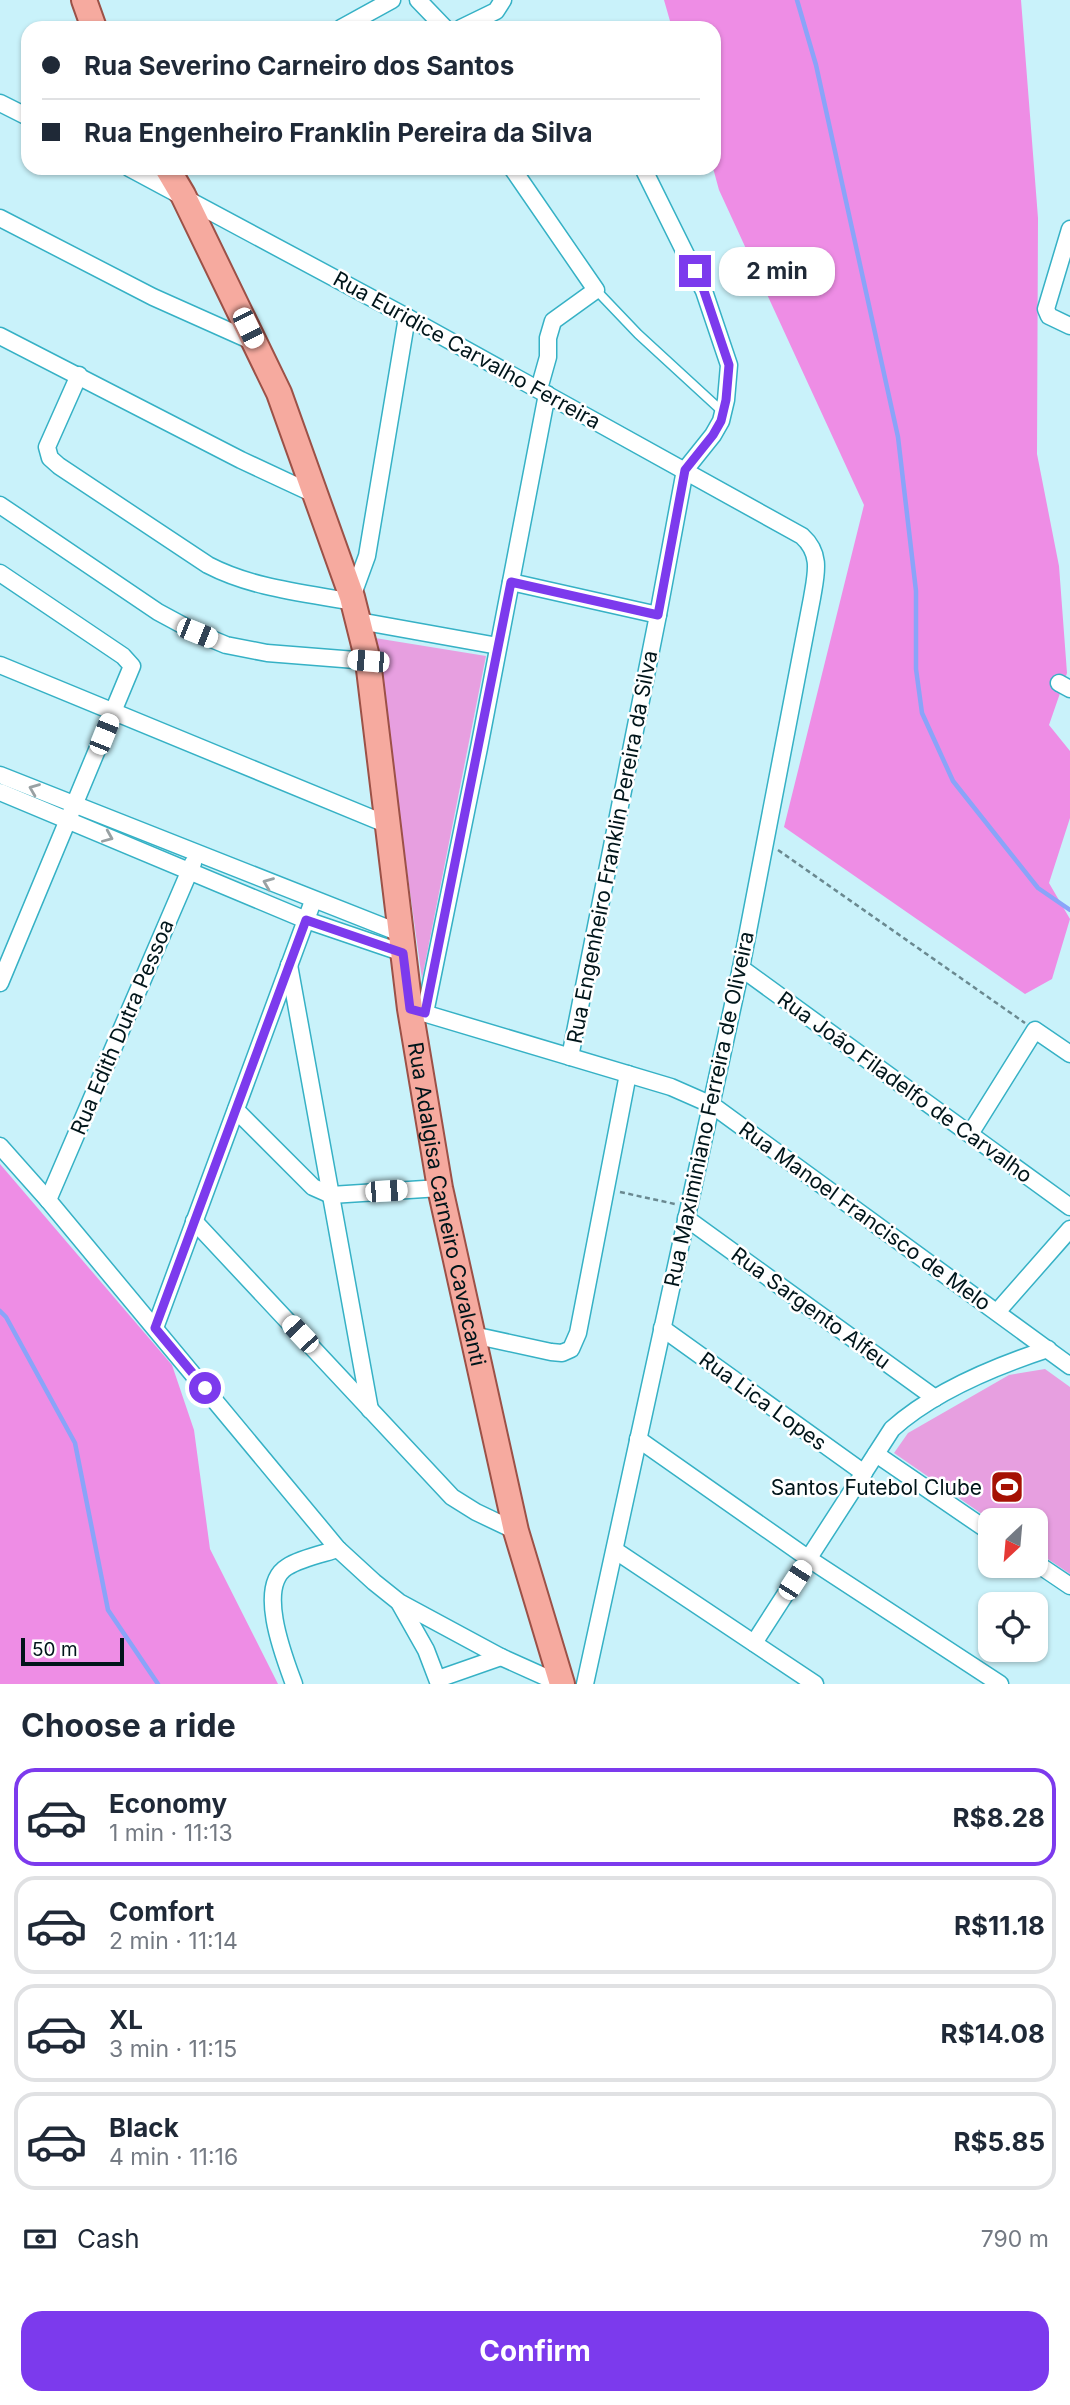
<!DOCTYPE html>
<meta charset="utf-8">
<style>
:root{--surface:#fff;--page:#f2f2f3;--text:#1f2937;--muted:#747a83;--line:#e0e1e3;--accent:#7c3aed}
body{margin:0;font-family:Inter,sans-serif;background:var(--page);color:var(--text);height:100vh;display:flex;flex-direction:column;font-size:26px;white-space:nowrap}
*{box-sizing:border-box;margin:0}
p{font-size:23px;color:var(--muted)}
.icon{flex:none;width:38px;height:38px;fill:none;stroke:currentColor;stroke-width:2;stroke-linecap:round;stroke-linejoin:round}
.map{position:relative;height:1684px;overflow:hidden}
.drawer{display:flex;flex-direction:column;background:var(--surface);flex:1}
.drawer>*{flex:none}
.guide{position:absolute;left:21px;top:21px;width:700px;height:154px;border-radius:21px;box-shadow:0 2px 5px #0004;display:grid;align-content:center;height:154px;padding:0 21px;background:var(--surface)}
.needle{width:46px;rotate:206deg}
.fabs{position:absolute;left:978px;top:1508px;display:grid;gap:14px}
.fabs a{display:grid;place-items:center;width:70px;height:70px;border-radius:14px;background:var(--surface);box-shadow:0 2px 5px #0004;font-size:35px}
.scale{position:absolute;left:21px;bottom:18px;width:103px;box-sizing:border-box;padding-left:7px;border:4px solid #00151a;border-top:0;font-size:19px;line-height:24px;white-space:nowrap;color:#00151a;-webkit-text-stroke:5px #fff;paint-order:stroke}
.end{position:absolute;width:32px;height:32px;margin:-16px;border:9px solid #7c3aed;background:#fff;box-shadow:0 0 0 4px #fff}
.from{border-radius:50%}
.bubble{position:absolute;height:49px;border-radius:21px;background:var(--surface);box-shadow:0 2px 5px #0004;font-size:23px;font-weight:700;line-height:49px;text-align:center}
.car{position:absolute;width:21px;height:42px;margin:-21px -10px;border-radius:9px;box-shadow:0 0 5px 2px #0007;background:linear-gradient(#fff 24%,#345 0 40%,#fff 0 76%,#345 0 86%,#fff 0)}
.guide b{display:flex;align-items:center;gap:24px;height:66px;font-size:26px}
.guide b+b{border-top:2px solid var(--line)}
.guide i{width:18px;height:18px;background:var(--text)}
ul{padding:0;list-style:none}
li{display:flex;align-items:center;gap:21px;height:98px;margin:0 14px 10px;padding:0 7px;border:4px solid var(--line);border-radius:21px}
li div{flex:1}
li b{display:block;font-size:26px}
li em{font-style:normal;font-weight:700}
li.active{border-color:var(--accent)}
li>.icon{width:63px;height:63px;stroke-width:1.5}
h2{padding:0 21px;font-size:32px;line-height:84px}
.pay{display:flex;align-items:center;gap:18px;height:77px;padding:0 21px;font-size:26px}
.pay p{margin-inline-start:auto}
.action{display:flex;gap:14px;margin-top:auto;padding:14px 21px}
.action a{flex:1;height:80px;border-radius:21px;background:var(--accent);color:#fff;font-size:28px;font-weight:700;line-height:80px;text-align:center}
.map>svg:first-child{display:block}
</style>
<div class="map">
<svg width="1070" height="1684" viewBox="0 0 1070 1684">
<rect width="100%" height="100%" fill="#c9f2fa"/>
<g fill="#e79fe0">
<path d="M375,638L486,656L422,979Z"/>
<path d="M1045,1369L1070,1387V1574L1036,1551V1521H992L894,1453L908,1433L1009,1375Z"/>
</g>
<g fill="#ee8de5">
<path d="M664,0H1021L1038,218L1037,454L1059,566L1067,673L1049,725L1070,751V818L1049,883L1070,919L1052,979L1025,994L784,827L864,505L719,190L713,168L714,28H672Z"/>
<path d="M0,1164L172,1365L194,1430L210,1549L278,1684H0Z"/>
</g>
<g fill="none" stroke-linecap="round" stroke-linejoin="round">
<g stroke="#8aa4f9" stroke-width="4.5">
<path d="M797,0L816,65L898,437L916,591V669L922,713L953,781L1038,888L1070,910"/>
<path d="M0,1311L6,1317L75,1443L108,1610L158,1684"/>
</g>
<defs>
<path id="lane" d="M596,290L638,334L724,413"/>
<g id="street">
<path d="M418,0L445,28"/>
<path d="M341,28L392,0"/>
<path d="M461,28L496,11L503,0"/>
<path d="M0,103L28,117"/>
<path d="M129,168L407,317L802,536C822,554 816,574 812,598L741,968L585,1684"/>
<path d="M512,168L596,290L553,321L548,338V357L539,389"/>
<path d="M0,218L153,297L256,343"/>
<path d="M1070,229L1046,309L1049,316L1070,326"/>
<path d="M0,336L241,460L316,495"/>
<path d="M79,375L47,447L50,458L59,466L208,565C252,588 304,593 353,602"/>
<path d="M0,505L158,612L197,633L226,645L267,653L368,661"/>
<path d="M0,573L123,656L132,666L0,983"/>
<path d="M511,582L658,615"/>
<path d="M352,597L367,556L407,317"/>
<path d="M359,621L498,646"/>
<path d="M0,665L386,824"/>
<path d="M1059,683L1070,689"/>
<path d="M0,775L400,933"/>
<path d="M0,792L306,920L403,953"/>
<path d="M289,965L370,1410"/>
<path d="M741,968L1070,1207"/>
<path d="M410,1009L671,1087L712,1105L1070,1366"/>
<path d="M425,1013L479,748L547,394"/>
<path d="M570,1057L658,615L685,470L713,435L721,421L726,400L729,365L704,291L643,168"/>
<path d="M236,1110L313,1187L331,1195L440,1188"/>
<path d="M970,1134L1035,1030L1070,1054"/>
<path d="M0,1146L48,1200L338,1549L374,1582L399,1602L501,1657L561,1684"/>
<path d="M48,1200L193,863"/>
<path d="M686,1218L935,1398"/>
<path d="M194,1221L452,1497L476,1512L516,1531"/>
<path d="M997,1312L1070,1229"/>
<path d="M155,1328L313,901"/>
<path d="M662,1328L864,1473"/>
<path d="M473,1335L551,1352L562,1353L571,1349L578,1333L628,1074"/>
<path d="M638,1439L809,1559L1000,1684"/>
<path d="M876,1454L990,1532"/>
<path d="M616,1551L815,1684"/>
<path d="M1036,1563L1070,1586"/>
<path d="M400,1604L426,1650L439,1684"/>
<path d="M754,1643L892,1429C933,1392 996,1366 1048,1349"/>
<path d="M438,1679L501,1657"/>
<path d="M294,1684C284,1657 256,1586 287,1567C301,1558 322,1554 338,1549"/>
</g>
<g id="primary">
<path d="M84,0L94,28"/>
<path id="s1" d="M167,168L183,195L279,393L352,597L368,661L410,1009L440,1188L516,1531L562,1684"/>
</g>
</defs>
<use href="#lane" stroke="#36b1c5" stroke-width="11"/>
<use href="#street" stroke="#36b1c5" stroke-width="19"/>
<use href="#primary" stroke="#9c5147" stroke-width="28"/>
<g stroke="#6a8990" stroke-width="2.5" stroke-dasharray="5 3.5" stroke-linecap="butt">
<path d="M778,850L1025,1023"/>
<path d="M620,1192L675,1204"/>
</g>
<use href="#lane" stroke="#fff" stroke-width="8"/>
<use href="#street" stroke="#fff" stroke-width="16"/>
<use href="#primary" stroke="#f6aa9f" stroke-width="24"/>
</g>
<defs><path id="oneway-chevron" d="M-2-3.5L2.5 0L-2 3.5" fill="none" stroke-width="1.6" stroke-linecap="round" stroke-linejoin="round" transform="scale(1.75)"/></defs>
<g stroke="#99a1a3">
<use href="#oneway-chevron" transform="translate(34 789) rotate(-158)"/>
<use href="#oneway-chevron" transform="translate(108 837) rotate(23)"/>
<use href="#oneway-chevron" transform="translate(268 883) rotate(-158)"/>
</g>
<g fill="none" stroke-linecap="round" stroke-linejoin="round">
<path stroke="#7c3aed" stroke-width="9" d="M205,1388L155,1328L306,920L403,953L410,1009L425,1013L511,582L658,615L685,470L713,435L721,421L726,400L729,365L704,291L695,271"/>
</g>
<defs>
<symbol id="stadium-square" viewBox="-11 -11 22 22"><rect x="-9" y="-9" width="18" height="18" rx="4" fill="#a51103" stroke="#fff"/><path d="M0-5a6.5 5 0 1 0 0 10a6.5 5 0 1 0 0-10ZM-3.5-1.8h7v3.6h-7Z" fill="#fff"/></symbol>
</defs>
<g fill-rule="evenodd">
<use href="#stadium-square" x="988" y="1468" width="38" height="38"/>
</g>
<g text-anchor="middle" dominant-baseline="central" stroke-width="5" stroke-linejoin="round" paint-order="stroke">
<g font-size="21" fill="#00151a" stroke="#fff">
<text transform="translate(467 350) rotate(29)">Rua Euridice Carvalho Ferreira</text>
<text transform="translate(612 847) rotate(-79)">Rua Engenheiro Franklin Pereira da Silva</text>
<text transform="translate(122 1027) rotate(-67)">Rua Edith Dutra Pessoa</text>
<text transform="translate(905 1087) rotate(36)">Rua João Filadelfo de Carvalho</text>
<text transform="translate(709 1109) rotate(-78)">Rua Maximiniano Ferreira de Oliveira</text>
<text stroke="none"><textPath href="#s1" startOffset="1083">Rua Adalgisa Carneiro Cavalcanti</textPath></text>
<text transform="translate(865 1216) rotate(36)">Rua Manoel Francisco de Melo</text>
<text transform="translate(811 1308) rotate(36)">Rua Sargento Alfeu</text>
<text transform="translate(763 1401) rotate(36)">Rua Lica Lopes</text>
</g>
<g font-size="21" fill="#00151a" stroke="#fff" text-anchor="end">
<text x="982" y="1487">Santos Futebol Clube</text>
</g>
</g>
</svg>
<div class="fabs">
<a><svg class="needle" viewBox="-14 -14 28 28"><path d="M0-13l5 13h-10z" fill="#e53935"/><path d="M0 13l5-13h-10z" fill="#747a83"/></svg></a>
<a><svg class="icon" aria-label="locate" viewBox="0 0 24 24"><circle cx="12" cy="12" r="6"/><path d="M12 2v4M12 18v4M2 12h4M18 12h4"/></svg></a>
</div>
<div class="scale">50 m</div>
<i class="end from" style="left:205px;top:1388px"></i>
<i class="end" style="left:695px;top:271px"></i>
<div class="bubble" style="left:719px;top:247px;width:116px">2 min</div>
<i class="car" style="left:248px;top:328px;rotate:154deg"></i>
<i class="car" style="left:197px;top:633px;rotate:112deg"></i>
<i class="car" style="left:368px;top:661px;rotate:275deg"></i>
<i class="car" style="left:104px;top:734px;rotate:22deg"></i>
<i class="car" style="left:386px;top:1191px;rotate:86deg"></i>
<i class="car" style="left:300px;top:1334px;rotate:317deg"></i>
<i class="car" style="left:795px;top:1580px;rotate:33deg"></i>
<div class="guide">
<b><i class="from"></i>Rua Severino Carneiro dos Santos</b>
<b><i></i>Rua Engenheiro Franklin Pereira da Silva</b>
</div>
</div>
<section class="drawer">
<h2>Choose a ride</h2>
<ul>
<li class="active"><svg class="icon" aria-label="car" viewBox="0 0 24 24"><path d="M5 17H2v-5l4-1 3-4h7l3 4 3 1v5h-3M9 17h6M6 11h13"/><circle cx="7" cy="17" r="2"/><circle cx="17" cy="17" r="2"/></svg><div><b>Economy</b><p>1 min · 11:13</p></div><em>R$8.28</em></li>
<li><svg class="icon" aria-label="car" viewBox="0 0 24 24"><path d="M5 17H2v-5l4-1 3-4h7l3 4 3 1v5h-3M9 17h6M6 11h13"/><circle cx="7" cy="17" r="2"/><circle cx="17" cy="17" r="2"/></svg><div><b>Comfort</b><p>2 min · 11:14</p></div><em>R$11.18</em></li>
<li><svg class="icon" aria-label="car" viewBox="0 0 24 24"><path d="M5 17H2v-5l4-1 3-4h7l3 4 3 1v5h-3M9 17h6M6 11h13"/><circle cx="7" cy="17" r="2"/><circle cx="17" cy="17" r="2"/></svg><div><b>XL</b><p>3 min · 11:15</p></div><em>R$14.08</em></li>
<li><svg class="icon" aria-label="car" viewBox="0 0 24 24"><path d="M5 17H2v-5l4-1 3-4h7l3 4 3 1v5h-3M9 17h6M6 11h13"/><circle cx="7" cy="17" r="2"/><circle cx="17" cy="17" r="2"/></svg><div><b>Black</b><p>4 min · 11:16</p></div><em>R$5.85</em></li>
</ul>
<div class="pay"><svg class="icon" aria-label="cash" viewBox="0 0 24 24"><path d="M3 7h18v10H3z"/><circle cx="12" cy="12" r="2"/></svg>Cash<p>790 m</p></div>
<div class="action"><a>Confirm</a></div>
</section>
